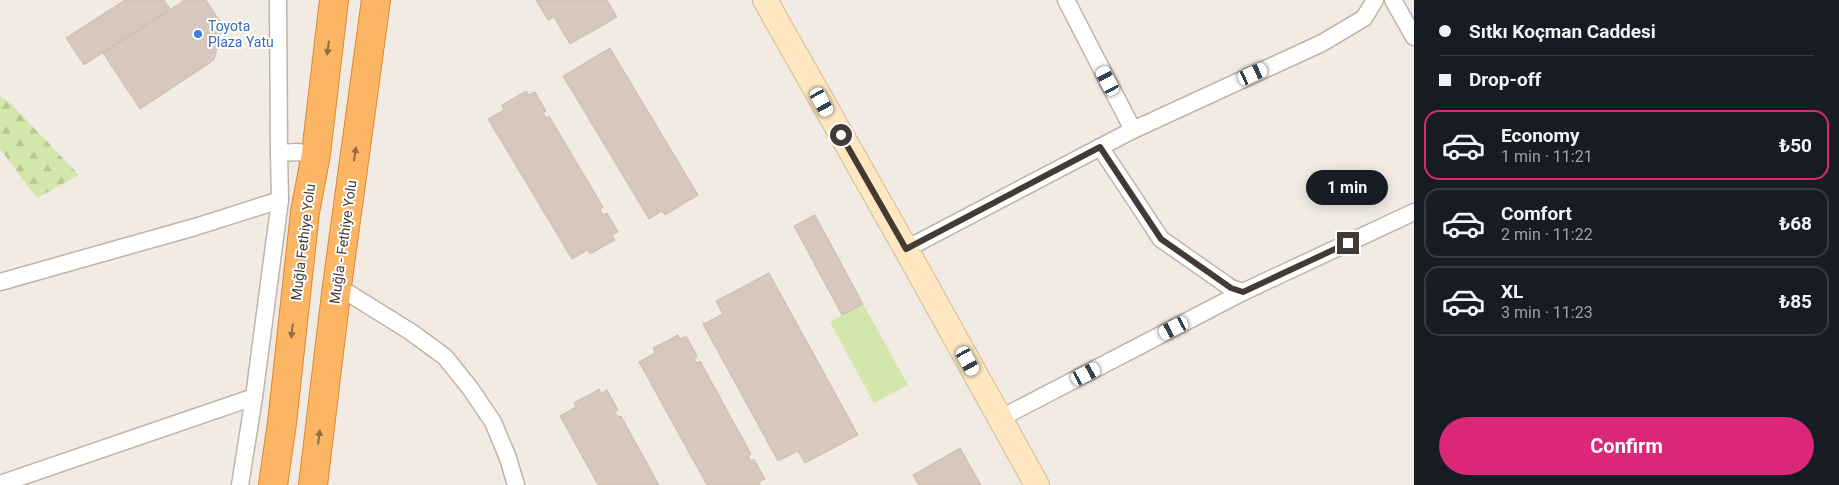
<!DOCTYPE html>
<meta charset="utf-8">
<style>
:root{--surface:#171b24;--page:#20242c;--text:#f1f3f6;--muted:#9ea1a6;--line:#363941;--accent:#db2777}
body{margin:0;font-family:Roboto,sans-serif;background:var(--page);color:var(--text);height:100vh;display:flex;flex-direction:column;font-size:19px;white-space:nowrap}
*{box-sizing:border-box;margin:0}
p{font-size:16px;color:var(--muted)}
.icon{flex:none;width:28px;height:28px;fill:none;stroke:currentColor;stroke-width:2;stroke-linecap:round;stroke-linejoin:round}
.map{position:relative;flex:1;overflow:hidden}
.sheet{display:flex;flex-direction:column;background:var(--surface);width:425px}
.sheet>*{flex:none}
.guide{display:grid;align-content:center;height:110px;padding:0 25px;background:var(--surface)}
.end{position:absolute;width:22px;height:22px;margin:-11px;border:6px solid #433b33;background:#fff;box-shadow:0 0 0 2px #fff}
.from{border-radius:50%}
.bubble{position:absolute;height:35px;border-radius:18px;background:var(--surface);box-shadow:0 2px 12px #0003;font-size:16px;font-weight:700;line-height:35px;text-align:center}
.car{position:absolute;width:15px;height:30px;margin:-15px -8px;border-radius:6px;box-shadow:0 0 4px 1px #0007;background:linear-gradient(#fff 24%,#345 0 40%,#fff 0 76%,#345 0 86%,#fff 0)}
.guide b{display:flex;align-items:center;gap:18px;height:48px;font-size:19px}
.guide b+b{border-top:1px solid var(--line)}
.guide i{width:12px;height:12px;background:var(--text)}
ul{padding:0;list-style:none}
li{display:flex;align-items:center;gap:15px;height:70px;margin:0 10px 8px;padding:0 15px;border:2px solid var(--line);border-radius:15px}
li div{flex:1}
li b{display:block;font-size:19px}
li em{font-style:normal;font-weight:700}
li.current{border-color:var(--accent)}
li>.icon{width:45px;height:45px;stroke-width:1.5}
.cta{display:flex;gap:10px;margin-top:auto;padding:10px 25px}
.cta a{flex:1;height:58px;border-radius:30px;background:var(--accent);color:#fff;font-size:20px;font-weight:700;line-height:58px;text-align:center}
main{display:flex;flex:1;min-height:0}
.map>svg:first-child{display:block}
</style>
<main>
<div class="map">
<svg width="1414" height="485" viewBox="0 0 1414 485">
<defs>
<pattern id="forest-firs" width="22" height="20" patternUnits="userSpaceOnUse" patternTransform="scale(1.25)"><rect width="22" height="20" fill="#d3e6ac"/><path d="M5 1l3.5 6h-7zM16 11l3.5 6h-7z" fill="#b6c694"/></pattern>
</defs>
<rect width="100%" height="100%" fill="#f1ebe3"/>
<path fill="url(#forest-firs)" d="M0,96L11,104L79,175L37,198L0,149Z"/>
<path fill="#d3e6ac" d="M863,304L908,385L874,403L830,322Z"/>
<g fill="#d6c8bc" stroke="#cdbcac">
<path d="M125,0H164L170,9L84,65L66,38Z"/>
<path d="M185,0H206L223,26L214,60L140,109L103,53Z"/>
<path d="M536,0H607L617,17L570,44L554,17L548,20Z"/>
<path d="M610,48L698,195L665,215L662,211L649,219L563,76Z"/>
<path d="M526,91L528,95L535,92L546,111L543,113L546,118L549,116L603,207L600,209L603,215L607,213L618,232L612,235L615,240L590,254L588,250L572,259L488,119L504,110L502,105Z"/>
<path d="M815,215L863,304L842,315L794,226Z"/>
<path d="M769,273L858,435L805,463L798,451L778,461L703,324L723,314L716,301Z"/>
<path d="M678,335L680,339L686,336L697,356L694,358L697,363L700,361L751,454L748,456L751,461L754,459L765,479L759,482L760,485H707L639,362L655,353L653,348Z"/>
<path d="M599,389L601,394L607,390L618,410L615,412L618,417L621,416L659,485H598L560,416L576,407L574,403Z"/>
<path d="M960,448L981,485H919L913,475Z"/>
</g>
<g fill="none" stroke-linecap="round" stroke-linejoin="round">
<defs>
<g id="street">
<path d="M278,0L279,153"/>
<path d="M1066,0L1133,130L1322,43L1364,18L1375,0"/>
<path d="M1393,0L1414,37"/>
<path d="M1100,147L1161,239L1231,288L1243,292L1414,212"/>
<path d="M906,249L1133,130"/>
<path d="M0,282L195,227L280,200"/>
<path d="M337,286L411,332L445,357L470,388L493,422L508,458L516,485"/>
<path d="M999,419L1243,292"/>
<path d="M0,484L254,397"/>
<path d="M240,485L254,397L280,200L279,153L296,152L316,154"/>
</g>
<path id="secondary" d="M765,0L906,249L1037,485"/>
<g id="highway">
<path d="M273,485L282,423L305,212L316,154L334,0"/>
<path d="M313,485L337,286L376,0"/>
</g>
</defs>
<use href="#street" stroke="#bfb4a9" stroke-width="19"/>
<use href="#secondary" stroke="#d4bb95" stroke-width="26"/>
<use href="#highway" stroke="#db8734" stroke-width="30"/>
<use href="#street" stroke="#fff" stroke-width="16"/>
<use href="#secondary" stroke="#fee7c1" stroke-width="24"/>
<use href="#highway" stroke="#fcb563" stroke-width="28"/>
</g>
<defs><path id="oneway-solid" d="M-6-.8H1V-3.2L6.5 0L1 3.2V.8H-6Z" transform="scale(1.25)"/></defs>
<g fill="#8d6c46">
<use href="#oneway-solid" transform="translate(328 48) rotate(97)"/>
<use href="#oneway-solid" transform="translate(355 154) rotate(-82)"/>
<use href="#oneway-solid" transform="translate(292 331) rotate(96)"/>
<use href="#oneway-solid" transform="translate(319 437) rotate(-83)"/>
</g>
<g fill="none" stroke-linecap="round" stroke-linejoin="round">
<path stroke="#433b33" stroke-width="6" d="M841,135L906,249L1100,147L1161,239L1231,288L1243,292L1348,243"/>
</g>
<circle fill="#3f7fe0" stroke="#fff" stroke-width="2" cx="198" cy="34" r="5"/>
<g text-anchor="middle" dominant-baseline="central" stroke-width="4" stroke-linejoin="round" paint-order="stroke">
<g font-size="14" fill="#366cbe" stroke="#fff" text-anchor="start">
<text x="208" y="26">Toyota<tspan x="208" dy="16">Plaza Yatu</tspan></text>
</g>
<g font-size="14" fill="#433b33" stroke="#fff">
<text transform="translate(303 242) rotate(-83)">Muğla Fethiye Yolu</text>
<text transform="translate(343 242) rotate(-82)">Muğla - Fethiye Yolu</text>
</g>
</g>
</svg>
<i class="end from" style="left:841px;top:135px"></i>
<i class="end" style="left:1348px;top:243px"></i>
<div class="bubble" style="left:1306px;top:170px;width:82px">1 min</div>
<i class="car" style="left:1253px;top:74px;rotate:65deg"></i>
<i class="car" style="left:1108px;top:81px;rotate:332deg"></i>
<i class="car" style="left:822px;top:102px;rotate:151deg"></i>
<i class="car" style="left:1174px;top:328px;rotate:243deg"></i>
<i class="car" style="left:968px;top:361px;rotate:151deg"></i>
<i class="car" style="left:1086px;top:374px;rotate:62deg"></i>
</div>
<section class="sheet">
<div class="guide">
<b><i class="from"></i>Sıtkı Koçman Caddesi</b>
<b><i></i>Drop-off</b>
</div>
<ul>
<li class="current"><svg class="icon" aria-label="car" viewBox="0 0 24 24"><path d="M5 17H2v-5l4-1 3-4h7l3 4 3 1v5h-3M9 17h6M6 11h13"/><circle cx="7" cy="17" r="2"/><circle cx="17" cy="17" r="2"/></svg><div><b>Economy</b><p>1 min · 11:21</p></div><em>₺50</em></li>
<li><svg class="icon" aria-label="car" viewBox="0 0 24 24"><path d="M5 17H2v-5l4-1 3-4h7l3 4 3 1v5h-3M9 17h6M6 11h13"/><circle cx="7" cy="17" r="2"/><circle cx="17" cy="17" r="2"/></svg><div><b>Comfort</b><p>2 min · 11:22</p></div><em>₺68</em></li>
<li><svg class="icon" aria-label="car" viewBox="0 0 24 24"><path d="M5 17H2v-5l4-1 3-4h7l3 4 3 1v5h-3M9 17h6M6 11h13"/><circle cx="7" cy="17" r="2"/><circle cx="17" cy="17" r="2"/></svg><div><b>XL</b><p>3 min · 11:23</p></div><em>₺85</em></li>
</ul>
<div class="cta"><a>Confirm</a></div>
</section>
</main>
